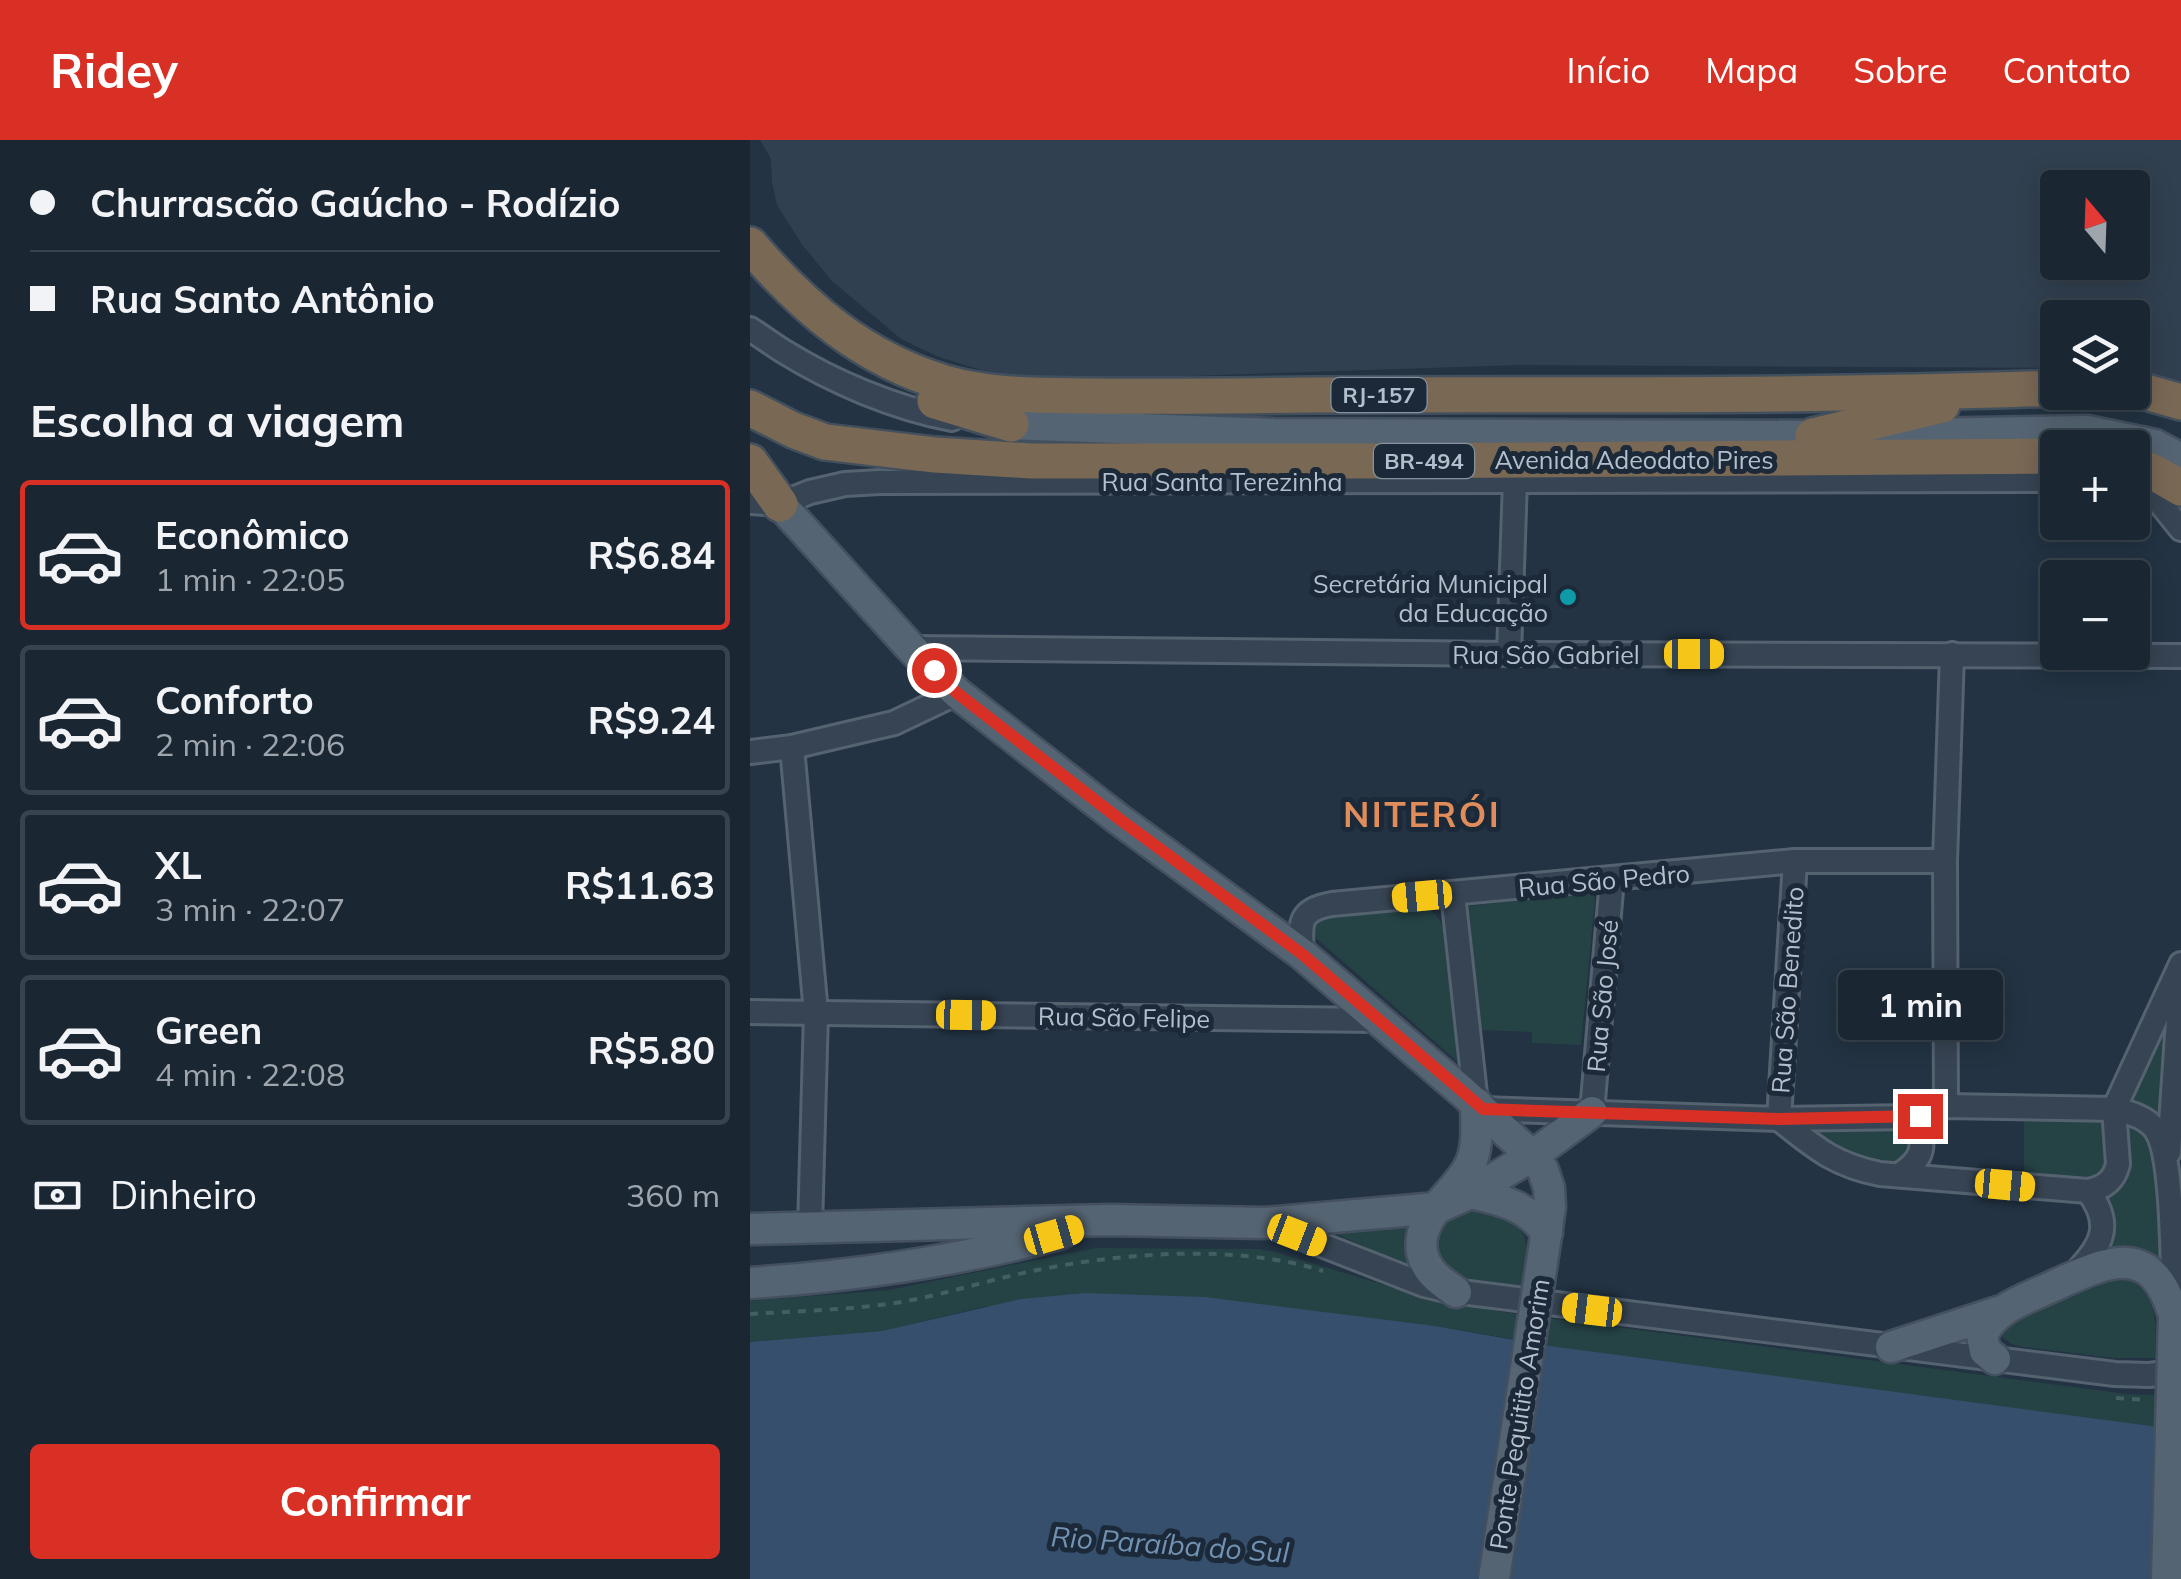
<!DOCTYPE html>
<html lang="pt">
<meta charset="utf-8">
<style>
:root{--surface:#1a2632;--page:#27323e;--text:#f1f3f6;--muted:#9fa5ac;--line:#38434d;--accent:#d93025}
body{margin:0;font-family:Mulish,sans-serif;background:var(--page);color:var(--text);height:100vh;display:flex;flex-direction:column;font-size:38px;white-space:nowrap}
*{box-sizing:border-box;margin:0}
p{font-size:32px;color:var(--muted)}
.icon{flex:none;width:55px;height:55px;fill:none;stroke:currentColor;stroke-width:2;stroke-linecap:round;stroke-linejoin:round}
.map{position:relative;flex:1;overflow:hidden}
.side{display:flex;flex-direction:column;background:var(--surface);width:750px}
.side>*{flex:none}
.top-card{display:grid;align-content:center;height:220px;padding:0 30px;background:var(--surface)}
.needle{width:65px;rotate:341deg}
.buttons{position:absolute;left:1290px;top:30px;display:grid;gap:20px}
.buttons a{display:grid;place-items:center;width:110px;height:110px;border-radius:10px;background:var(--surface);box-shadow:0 5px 25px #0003,0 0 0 2px var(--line);font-size:50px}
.end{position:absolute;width:45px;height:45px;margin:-22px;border:12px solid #d93025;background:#fff;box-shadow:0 0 0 5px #fff}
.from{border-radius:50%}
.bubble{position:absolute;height:70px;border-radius:10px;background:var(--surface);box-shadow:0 5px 25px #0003,0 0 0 2px var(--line);font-size:32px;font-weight:700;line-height:70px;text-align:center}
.car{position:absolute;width:30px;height:60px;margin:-30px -15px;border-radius:12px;box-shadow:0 0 8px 2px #0007;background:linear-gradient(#f5c518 24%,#345 0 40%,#f5c518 0 76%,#345 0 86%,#f5c518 0)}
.top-card b{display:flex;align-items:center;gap:35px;height:95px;font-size:38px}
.top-card b+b{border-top:2px solid var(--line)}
.top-card i{width:25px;height:25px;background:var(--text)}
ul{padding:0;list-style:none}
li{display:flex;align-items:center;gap:30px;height:150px;margin:0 20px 15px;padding:0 10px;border:5px solid var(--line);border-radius:10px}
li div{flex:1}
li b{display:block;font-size:38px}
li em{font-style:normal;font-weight:700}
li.active{border-color:var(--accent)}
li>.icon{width:90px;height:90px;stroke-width:1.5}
h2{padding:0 30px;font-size:45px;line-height:120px}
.pay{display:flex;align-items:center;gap:25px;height:110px;padding:0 30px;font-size:38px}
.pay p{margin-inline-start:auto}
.action{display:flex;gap:20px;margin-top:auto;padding:20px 30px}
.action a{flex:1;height:115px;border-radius:10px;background:var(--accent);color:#fff;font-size:40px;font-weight:700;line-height:115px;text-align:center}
header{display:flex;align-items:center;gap:60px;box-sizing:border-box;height:140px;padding:0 50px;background:var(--accent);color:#fff}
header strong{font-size:48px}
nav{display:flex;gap:55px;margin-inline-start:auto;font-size:35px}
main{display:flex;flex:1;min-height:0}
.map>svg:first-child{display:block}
</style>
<header>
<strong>Ridey</strong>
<nav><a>Início</a><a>Mapa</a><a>Sobre</a><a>Contato</a></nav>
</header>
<main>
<section class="side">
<div class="top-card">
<b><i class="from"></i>Churrascão Gaúcho - Rodízio</b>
<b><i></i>Rua Santo Antônio</b>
</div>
<h2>Escolha a viagem</h2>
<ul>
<li class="active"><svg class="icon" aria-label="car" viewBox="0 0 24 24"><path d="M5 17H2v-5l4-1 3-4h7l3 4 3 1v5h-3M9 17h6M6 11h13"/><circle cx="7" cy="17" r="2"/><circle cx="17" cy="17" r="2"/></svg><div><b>Econômico</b><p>1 min · 22:05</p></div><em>R$6.84</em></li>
<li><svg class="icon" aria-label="car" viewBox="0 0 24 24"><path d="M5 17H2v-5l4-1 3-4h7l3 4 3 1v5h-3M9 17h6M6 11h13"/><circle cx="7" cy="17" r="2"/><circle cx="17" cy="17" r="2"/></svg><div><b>Conforto</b><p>2 min · 22:06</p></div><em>R$9.24</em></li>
<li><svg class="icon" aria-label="car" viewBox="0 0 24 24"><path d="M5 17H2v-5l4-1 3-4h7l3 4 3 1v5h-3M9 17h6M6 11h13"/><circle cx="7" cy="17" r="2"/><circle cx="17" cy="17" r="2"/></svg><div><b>XL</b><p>3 min · 22:07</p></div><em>R$11.63</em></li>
<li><svg class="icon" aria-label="car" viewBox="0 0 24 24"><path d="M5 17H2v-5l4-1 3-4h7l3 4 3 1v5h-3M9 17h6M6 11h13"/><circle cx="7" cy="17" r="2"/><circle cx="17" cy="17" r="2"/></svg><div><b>Green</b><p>4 min · 22:08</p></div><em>R$5.80</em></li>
</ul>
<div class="pay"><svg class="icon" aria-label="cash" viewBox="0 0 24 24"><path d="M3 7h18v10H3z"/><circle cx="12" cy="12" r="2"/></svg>Dinheiro<p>360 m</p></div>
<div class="action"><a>Confirmar</a></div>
</section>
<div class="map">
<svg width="1431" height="1439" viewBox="0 0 1431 1439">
<rect width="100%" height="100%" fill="#233343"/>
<path fill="#314050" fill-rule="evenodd" d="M10,0H1431V245L1383,231L1382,178H1308L1307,228L769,225L323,240L276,237L231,230L189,217L151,199L82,141L51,103L27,65L22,42L21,19ZM1308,48H1382V122H1308Z"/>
<g fill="#254244">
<path d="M838,753L843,754L845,759L831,905L782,903V892L730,890L719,766Z"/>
<path d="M674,769C685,771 689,777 693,788L708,922L566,798L562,786L565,781L575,775Z"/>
<path d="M1425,851L1417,993L1373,963Z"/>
<path d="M1274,970L1354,973L1365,1024L1352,1043L1274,1042Z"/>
<path d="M1153,982L1164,993L1155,1027H1113L1044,983Z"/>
<path d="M1374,982L1383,985L1396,995L1407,1015L1414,1131L1350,1113C1365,1091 1367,1075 1350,1054Z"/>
<path d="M720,1066C779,1083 782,1091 773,1151L713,1142L688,1125L684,1086Z"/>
<path d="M663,1086L668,1131L584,1093Z"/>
<path d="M346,1108L509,1109L525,1112L687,1161L772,1175L768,1200L685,1186L237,1166L133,1191L0,1202V1161L139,1150Z"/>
<path d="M1353,1137L1379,1138C1410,1161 1406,1183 1405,1218H1363L1273,1207L1262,1204L1253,1198L1252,1189L1257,1181Z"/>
<path d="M797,1178L1377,1254L1405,1255L1404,1288L793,1205Z"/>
</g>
<path fill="#354f6c" d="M335,1153L455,1157L685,1186L793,1205L1431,1290V1439H0V1202L132,1191L271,1159Z"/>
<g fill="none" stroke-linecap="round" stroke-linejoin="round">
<defs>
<g id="minor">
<path d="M0,189C11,196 22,204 33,211C83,242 144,268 202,279"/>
<path d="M1382,346L1410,363L1431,389"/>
<path d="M0,362L30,364L60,352L95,344L130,342L1308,340"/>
<path d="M161,508L759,514L1431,516"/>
<path d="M759,514L765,341"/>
<path d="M42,607L66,873L60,1088"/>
<path d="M0,612L42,607L144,583L207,553"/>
<path d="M1045,721L1029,979C1064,1007 1084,1025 1130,1034L1338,1051C1354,1048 1364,1041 1368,1024L1364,969L1431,824"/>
<path d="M703,754L726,963"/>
<path d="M552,814C550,783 548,770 582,764L1045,721H1195"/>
<path d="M0,872L627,880"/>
<path d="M1196,966L1195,721L1202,514"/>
<path d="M733,969L1029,979L1163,977L1196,966L1364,969C1379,973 1395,976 1405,989C1424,1013 1422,1131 1424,1168"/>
<path d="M842,972L862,739"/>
<path d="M1419,1012L1431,837"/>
<path d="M1149,1035C1176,1018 1181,996 1151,977"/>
<path d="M518,1084L674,1145L695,1150L1365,1234L1399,1235L1431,1231"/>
<path d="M1321,1138C1349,1108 1366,1088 1338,1051"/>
</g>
<g id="major">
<path d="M261,284L523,294L1063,296L1337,291L1405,305L1431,319"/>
<path d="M30,364L161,508L207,553L367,678L552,814L715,954L782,1016L793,1030L799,1048L800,1067L794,1109"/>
<path d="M720,1053C750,1059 778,1066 797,1093"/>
<path d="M0,1089L358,1080L515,1083L687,1068L720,1053L782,1016L842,972"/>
<path d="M0,1143C105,1136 210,1121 312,1093"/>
<path d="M706,1152C690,1141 676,1132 672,1112C666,1075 706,1054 720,1025C729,1006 726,984 726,963"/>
<path d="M1141,1207L1248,1172"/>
<path d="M1245,1219L1235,1211L1232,1195C1246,1167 1274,1160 1301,1147C1356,1122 1402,1098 1424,1176"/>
</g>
<g id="highway">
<path d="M0,105C54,168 113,219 195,243C243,257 295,255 345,256C419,257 492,256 565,255C812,254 1060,257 1308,248"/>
<path d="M1382,248L1431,262"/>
<path d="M185,261L261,284"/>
<path d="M0,268L43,290L75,302L185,315L281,321H627L1308,316"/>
<path d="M1063,296L1192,265"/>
<path d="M0,322L30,364"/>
<path d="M1382,323L1405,333L1431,348"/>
</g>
</defs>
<use href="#minor" stroke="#556270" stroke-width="28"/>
<use href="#major" stroke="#44505f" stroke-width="35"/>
<use href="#highway" stroke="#424f5d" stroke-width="40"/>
<g stroke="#435f61" stroke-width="4" stroke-dasharray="8 8" stroke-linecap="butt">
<path d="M1333,260L1358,261"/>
<path d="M0,1174C48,1171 97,1170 145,1163C190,1156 234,1141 278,1132C366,1113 486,1103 573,1131"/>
<path d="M1366,1258L1396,1260"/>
</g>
<use href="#minor" stroke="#374453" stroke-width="22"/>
<use href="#major" stroke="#556473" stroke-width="30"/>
<use href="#highway" stroke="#796854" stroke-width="35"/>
<defs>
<g id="major-bridge">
<path d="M744,1439L794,1109"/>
<path d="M1417,1439L1424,1176"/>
</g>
</defs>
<use href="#major-bridge" stroke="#44505f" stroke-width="35" stroke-linecap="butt"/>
<use href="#major-bridge" stroke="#556473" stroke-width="30"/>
</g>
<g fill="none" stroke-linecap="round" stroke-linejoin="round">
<path stroke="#d93025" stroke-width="12" d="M184,530L207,553L368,678L552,814L733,969L1029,979L1170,976"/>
</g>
<circle fill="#0f9aa8" stroke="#1c2938" stroke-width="4" cx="818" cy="457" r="10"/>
<g text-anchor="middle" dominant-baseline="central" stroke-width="10" stroke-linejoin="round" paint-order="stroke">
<g fill="#1c2938" stroke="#8692a0" stroke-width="2.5">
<rect x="581.5" y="238" width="95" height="34" rx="8"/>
<rect x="624" y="304" width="100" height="34" rx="8"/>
</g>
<g font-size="22" font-weight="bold" fill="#b4bfcd">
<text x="629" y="255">RJ-157</text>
<text x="674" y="321">BR-494</text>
</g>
<g font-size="25" fill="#b4bfcd" stroke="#1c2938">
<text x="884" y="319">Avenida Adeodato Pires</text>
<text x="472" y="341">Rua Santa Terezinha</text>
<text x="796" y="514">Rua São Gabriel</text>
<text transform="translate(854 740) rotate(-5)">Rua São Pedro</text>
<text transform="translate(1037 850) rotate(-86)">Rua São Benedito</text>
<text transform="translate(852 856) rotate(-85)">Rua São José</text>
<text transform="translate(374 877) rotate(1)">Rua São Felipe</text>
<text transform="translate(769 1274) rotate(-81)">Ponte Pequitito Amorim</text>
</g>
<g font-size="25" fill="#b4bfcd" stroke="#1c2938" text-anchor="end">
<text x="798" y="443">Secretária Municipal<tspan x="798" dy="29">da Educação</tspan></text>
</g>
<g font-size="28" font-style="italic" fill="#7192b3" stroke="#1c2938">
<text transform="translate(420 1404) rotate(4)">Rio Paraíba do Sul</text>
</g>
<g font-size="35" font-weight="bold" letter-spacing="2.5" fill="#e18d5b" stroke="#1c2938">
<text x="672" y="674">NITERÓI</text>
</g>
</g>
</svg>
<div class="buttons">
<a><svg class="needle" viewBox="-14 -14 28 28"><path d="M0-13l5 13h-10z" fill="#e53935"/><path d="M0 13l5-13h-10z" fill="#9fa5ac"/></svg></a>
<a><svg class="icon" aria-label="layers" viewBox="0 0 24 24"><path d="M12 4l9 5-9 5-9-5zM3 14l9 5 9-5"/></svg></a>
<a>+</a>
<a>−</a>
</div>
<i class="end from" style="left:184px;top:530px"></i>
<i class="end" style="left:1170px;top:976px"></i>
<div class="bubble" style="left:1088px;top:830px;width:165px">1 min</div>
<i class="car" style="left:944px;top:514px;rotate:90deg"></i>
<i class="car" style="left:672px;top:756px;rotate:265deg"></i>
<i class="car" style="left:216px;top:875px;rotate:91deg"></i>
<i class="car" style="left:1255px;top:1045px;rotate:95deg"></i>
<i class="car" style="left:304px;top:1095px;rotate:74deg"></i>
<i class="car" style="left:547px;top:1095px;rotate:111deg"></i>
<i class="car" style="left:842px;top:1170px;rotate:277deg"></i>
</div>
</main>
